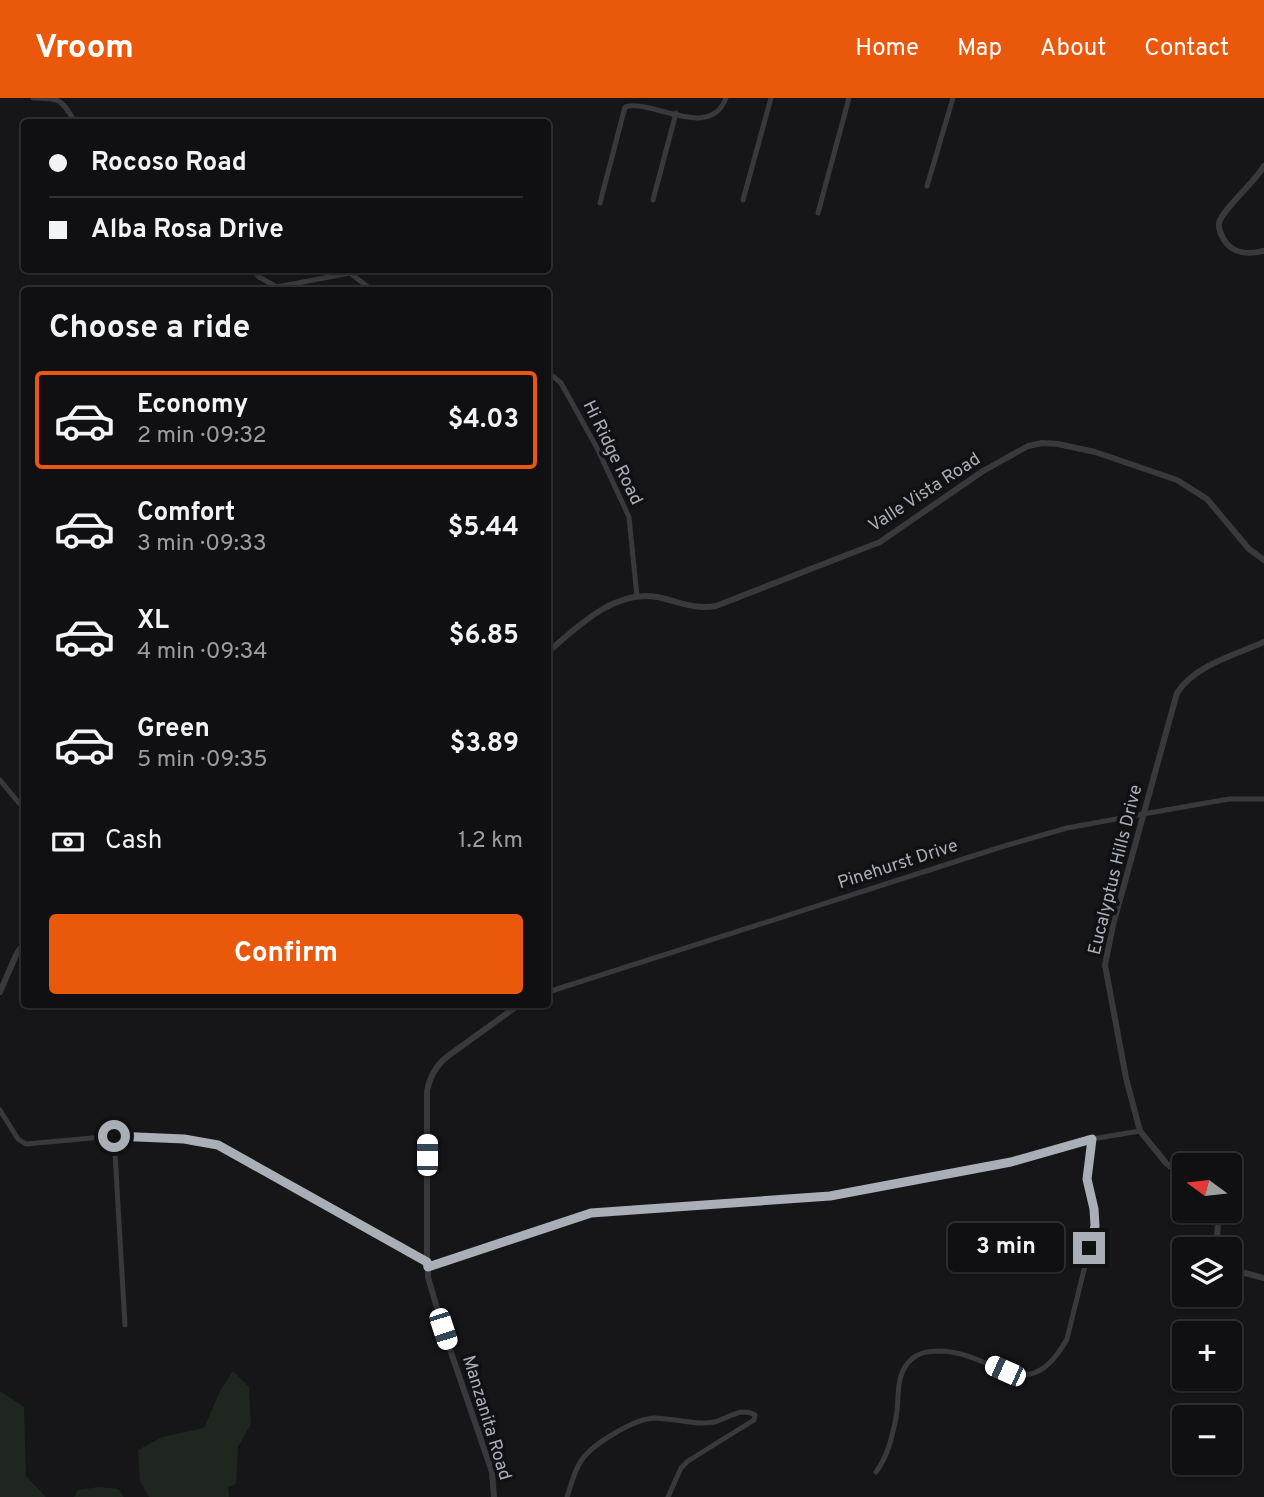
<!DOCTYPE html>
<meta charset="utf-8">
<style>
:root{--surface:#101012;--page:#19191b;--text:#f1f3f6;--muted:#9c9d9f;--line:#303032;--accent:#ea580c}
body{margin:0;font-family:Overpass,sans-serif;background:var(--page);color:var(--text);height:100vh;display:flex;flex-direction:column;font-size:26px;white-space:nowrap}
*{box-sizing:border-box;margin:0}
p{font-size:23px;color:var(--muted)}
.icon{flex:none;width:38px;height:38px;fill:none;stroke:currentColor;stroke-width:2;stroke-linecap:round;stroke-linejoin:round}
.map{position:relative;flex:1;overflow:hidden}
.details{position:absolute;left:21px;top:189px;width:530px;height:721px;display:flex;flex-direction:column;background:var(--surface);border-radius:7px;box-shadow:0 2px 5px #0004,0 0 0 2px var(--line)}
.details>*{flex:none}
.top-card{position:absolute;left:21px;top:21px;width:530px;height:154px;border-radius:7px;box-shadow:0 2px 5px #0004,0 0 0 2px var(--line);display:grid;align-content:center;height:154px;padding:0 28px;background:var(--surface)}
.needle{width:46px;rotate:285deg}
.tools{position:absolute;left:1172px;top:1055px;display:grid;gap:14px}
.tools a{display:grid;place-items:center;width:70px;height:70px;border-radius:7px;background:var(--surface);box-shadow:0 2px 5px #0004,0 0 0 2px var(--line);font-size:35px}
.end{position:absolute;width:32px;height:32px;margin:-16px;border:9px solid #a9aeb7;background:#111;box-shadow:0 0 0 4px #111}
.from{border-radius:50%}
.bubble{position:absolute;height:49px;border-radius:7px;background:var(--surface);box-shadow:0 2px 5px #0004,0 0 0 2px var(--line);font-size:23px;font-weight:700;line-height:49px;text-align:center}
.car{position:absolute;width:21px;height:42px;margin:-21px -10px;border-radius:9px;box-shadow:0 0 5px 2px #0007;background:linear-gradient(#fff 24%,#345 0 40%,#fff 0 76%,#345 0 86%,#fff 0)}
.top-card b{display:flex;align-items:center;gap:24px;height:66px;font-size:26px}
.top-card b+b{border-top:2px solid var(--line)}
.top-card i{width:18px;height:18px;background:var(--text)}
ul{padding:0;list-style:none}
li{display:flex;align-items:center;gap:21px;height:98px;margin:0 14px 10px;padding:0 14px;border:4px solid transparent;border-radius:7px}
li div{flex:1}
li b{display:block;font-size:26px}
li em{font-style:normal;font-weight:700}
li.current{border-color:var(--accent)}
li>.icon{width:63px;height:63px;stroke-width:1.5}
h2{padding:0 28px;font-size:32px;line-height:84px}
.pay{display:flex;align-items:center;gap:18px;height:77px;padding:0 28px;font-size:26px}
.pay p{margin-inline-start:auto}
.cta{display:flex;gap:14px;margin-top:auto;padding:14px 28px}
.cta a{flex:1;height:80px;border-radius:7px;background:var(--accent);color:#fff;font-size:28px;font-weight:700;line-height:80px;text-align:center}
header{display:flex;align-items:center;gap:42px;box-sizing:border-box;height:98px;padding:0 35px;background:var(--accent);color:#fff}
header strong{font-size:33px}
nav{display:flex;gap:38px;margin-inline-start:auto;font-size:24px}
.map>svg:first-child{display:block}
</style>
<header>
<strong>Vroom</strong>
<nav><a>Home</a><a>Map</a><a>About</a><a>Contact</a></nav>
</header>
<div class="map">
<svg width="1264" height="1399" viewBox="0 0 1264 1399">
<rect width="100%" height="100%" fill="#161618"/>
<g fill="#1f261f">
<path d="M233,1273L249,1289L251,1326L238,1349L236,1386L228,1389L229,1399H149L140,1383L138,1352L162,1339L204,1330L220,1293Z"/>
<path d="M0,1293L24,1309L26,1378L46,1399H0Z"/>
<path d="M99,1389L118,1391L124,1399H74L78,1392Z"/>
</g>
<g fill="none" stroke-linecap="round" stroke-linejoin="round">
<g stroke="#38383d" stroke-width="5">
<path d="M33,0C62,1 60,0 75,24"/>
<path d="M927,88L953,0"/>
<path d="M653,102L676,15"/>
<path d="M743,102L771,0"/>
<path d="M600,105L625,9C651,0 710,44 726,0"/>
<path d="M818,115L849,0"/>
<path d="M254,172L259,179L277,189L350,175L372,192"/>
<path d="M548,274L561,285L597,350L629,419L637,499"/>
<path d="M0,682L24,711"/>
<path d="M548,894L1001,749L1067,730L1143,716L1229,701H1264"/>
<path d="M0,1012L18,1041L26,1046L114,1038L184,1041L218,1047L427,1164L428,1169L591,1115L829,1098L1011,1064L1092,1041L1140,1033"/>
<path d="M114,1038L125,1227"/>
<path d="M876,1374C888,1358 892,1339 896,1320C900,1299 894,1275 913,1260C922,1253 933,1253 943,1253C998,1257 1028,1311 1067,1241L1095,1127L1094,1111L1087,1081L1092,1041"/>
<path d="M567,1399C571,1388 574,1373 581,1363C592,1346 634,1321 654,1320C674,1320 695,1328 714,1324C727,1321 742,1308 755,1317L754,1322L688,1363L681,1370L668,1399"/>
</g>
<g stroke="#38383d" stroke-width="6">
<path d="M1264,68C1256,83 1221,113 1219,125C1218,132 1223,141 1227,146C1237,157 1251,156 1264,153"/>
<path d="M548,554C577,529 615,491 657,499C678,503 694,512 716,508L880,444L983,373L1028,348L1042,345L1058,346L1095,354L1177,382L1207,401L1249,451L1264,462"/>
<path d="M0,894L16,857L24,845"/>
<path d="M1185,1081L1166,1065L1140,1033L1126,980L1105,867L1113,827L1177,595C1195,567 1235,557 1264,544"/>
<path d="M1215,1113L1218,1125L1216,1152"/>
<path d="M427,1164V993C430,978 436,967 448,958L520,906"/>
<path d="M428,1169V1179L443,1231L492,1374L494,1399"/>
<path d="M1230,1171L1264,1180"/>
</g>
</g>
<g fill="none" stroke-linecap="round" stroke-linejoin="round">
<path stroke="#a9aeb7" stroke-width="9" d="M114,1038L184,1041L218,1047L427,1164L428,1169L591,1115L830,1098L1011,1064L1092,1041L1087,1081L1094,1111L1095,1128L1089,1150"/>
</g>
<g text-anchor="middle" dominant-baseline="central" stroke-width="7" stroke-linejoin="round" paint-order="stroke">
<g font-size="18" fill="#a9aeb7" stroke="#111113">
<text transform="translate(612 355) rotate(64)">Hi Ridge Road</text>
<text transform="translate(925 395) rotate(-33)">Valle Vista Road</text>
<text transform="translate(898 767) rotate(-18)">Pinehurst Drive</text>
<text transform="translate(1116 772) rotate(-76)">Eucalyptus Hills Drive</text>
<text transform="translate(486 1320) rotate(73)">Manzanita Road</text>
</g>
</g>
</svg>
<div class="tools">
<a><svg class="needle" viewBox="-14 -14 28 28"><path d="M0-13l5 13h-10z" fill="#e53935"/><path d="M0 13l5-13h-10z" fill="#9c9d9f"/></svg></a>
<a><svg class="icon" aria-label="layers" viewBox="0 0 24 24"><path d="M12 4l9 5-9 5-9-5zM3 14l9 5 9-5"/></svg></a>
<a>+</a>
<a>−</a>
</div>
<i class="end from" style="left:114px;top:1038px"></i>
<i class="end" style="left:1089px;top:1150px"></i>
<div class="bubble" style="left:948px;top:1125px;width:116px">3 min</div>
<i class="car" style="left:427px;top:1057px;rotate:0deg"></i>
<i class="car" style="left:443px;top:1231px;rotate:162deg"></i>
<i class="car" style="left:1005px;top:1273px;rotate:294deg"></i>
<div class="top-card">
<b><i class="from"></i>Rocoso Road</b>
<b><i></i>Alba Rosa Drive</b>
</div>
<section class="details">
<h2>Choose a ride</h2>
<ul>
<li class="current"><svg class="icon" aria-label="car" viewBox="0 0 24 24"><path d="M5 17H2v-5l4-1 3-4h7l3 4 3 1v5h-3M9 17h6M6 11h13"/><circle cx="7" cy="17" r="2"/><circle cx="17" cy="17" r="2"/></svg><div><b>Economy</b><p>2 min · 09:32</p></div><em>$4.03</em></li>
<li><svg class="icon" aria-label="car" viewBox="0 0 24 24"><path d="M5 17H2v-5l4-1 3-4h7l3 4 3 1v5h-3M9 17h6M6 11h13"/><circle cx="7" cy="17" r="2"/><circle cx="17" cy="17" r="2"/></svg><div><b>Comfort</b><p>3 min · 09:33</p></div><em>$5.44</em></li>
<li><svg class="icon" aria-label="car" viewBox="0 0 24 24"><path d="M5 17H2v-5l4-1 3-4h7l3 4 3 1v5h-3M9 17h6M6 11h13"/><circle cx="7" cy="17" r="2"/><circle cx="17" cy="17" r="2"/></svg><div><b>XL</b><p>4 min · 09:34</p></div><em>$6.85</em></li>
<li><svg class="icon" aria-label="car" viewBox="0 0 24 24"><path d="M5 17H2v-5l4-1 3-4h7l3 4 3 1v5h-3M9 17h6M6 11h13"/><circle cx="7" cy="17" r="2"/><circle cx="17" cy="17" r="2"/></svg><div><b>Green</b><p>5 min · 09:35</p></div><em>$3.89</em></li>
</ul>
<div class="pay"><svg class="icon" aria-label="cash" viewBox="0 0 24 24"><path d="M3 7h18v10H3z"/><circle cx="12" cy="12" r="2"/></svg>Cash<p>1.2 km</p></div>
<div class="cta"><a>Confirm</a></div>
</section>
</div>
